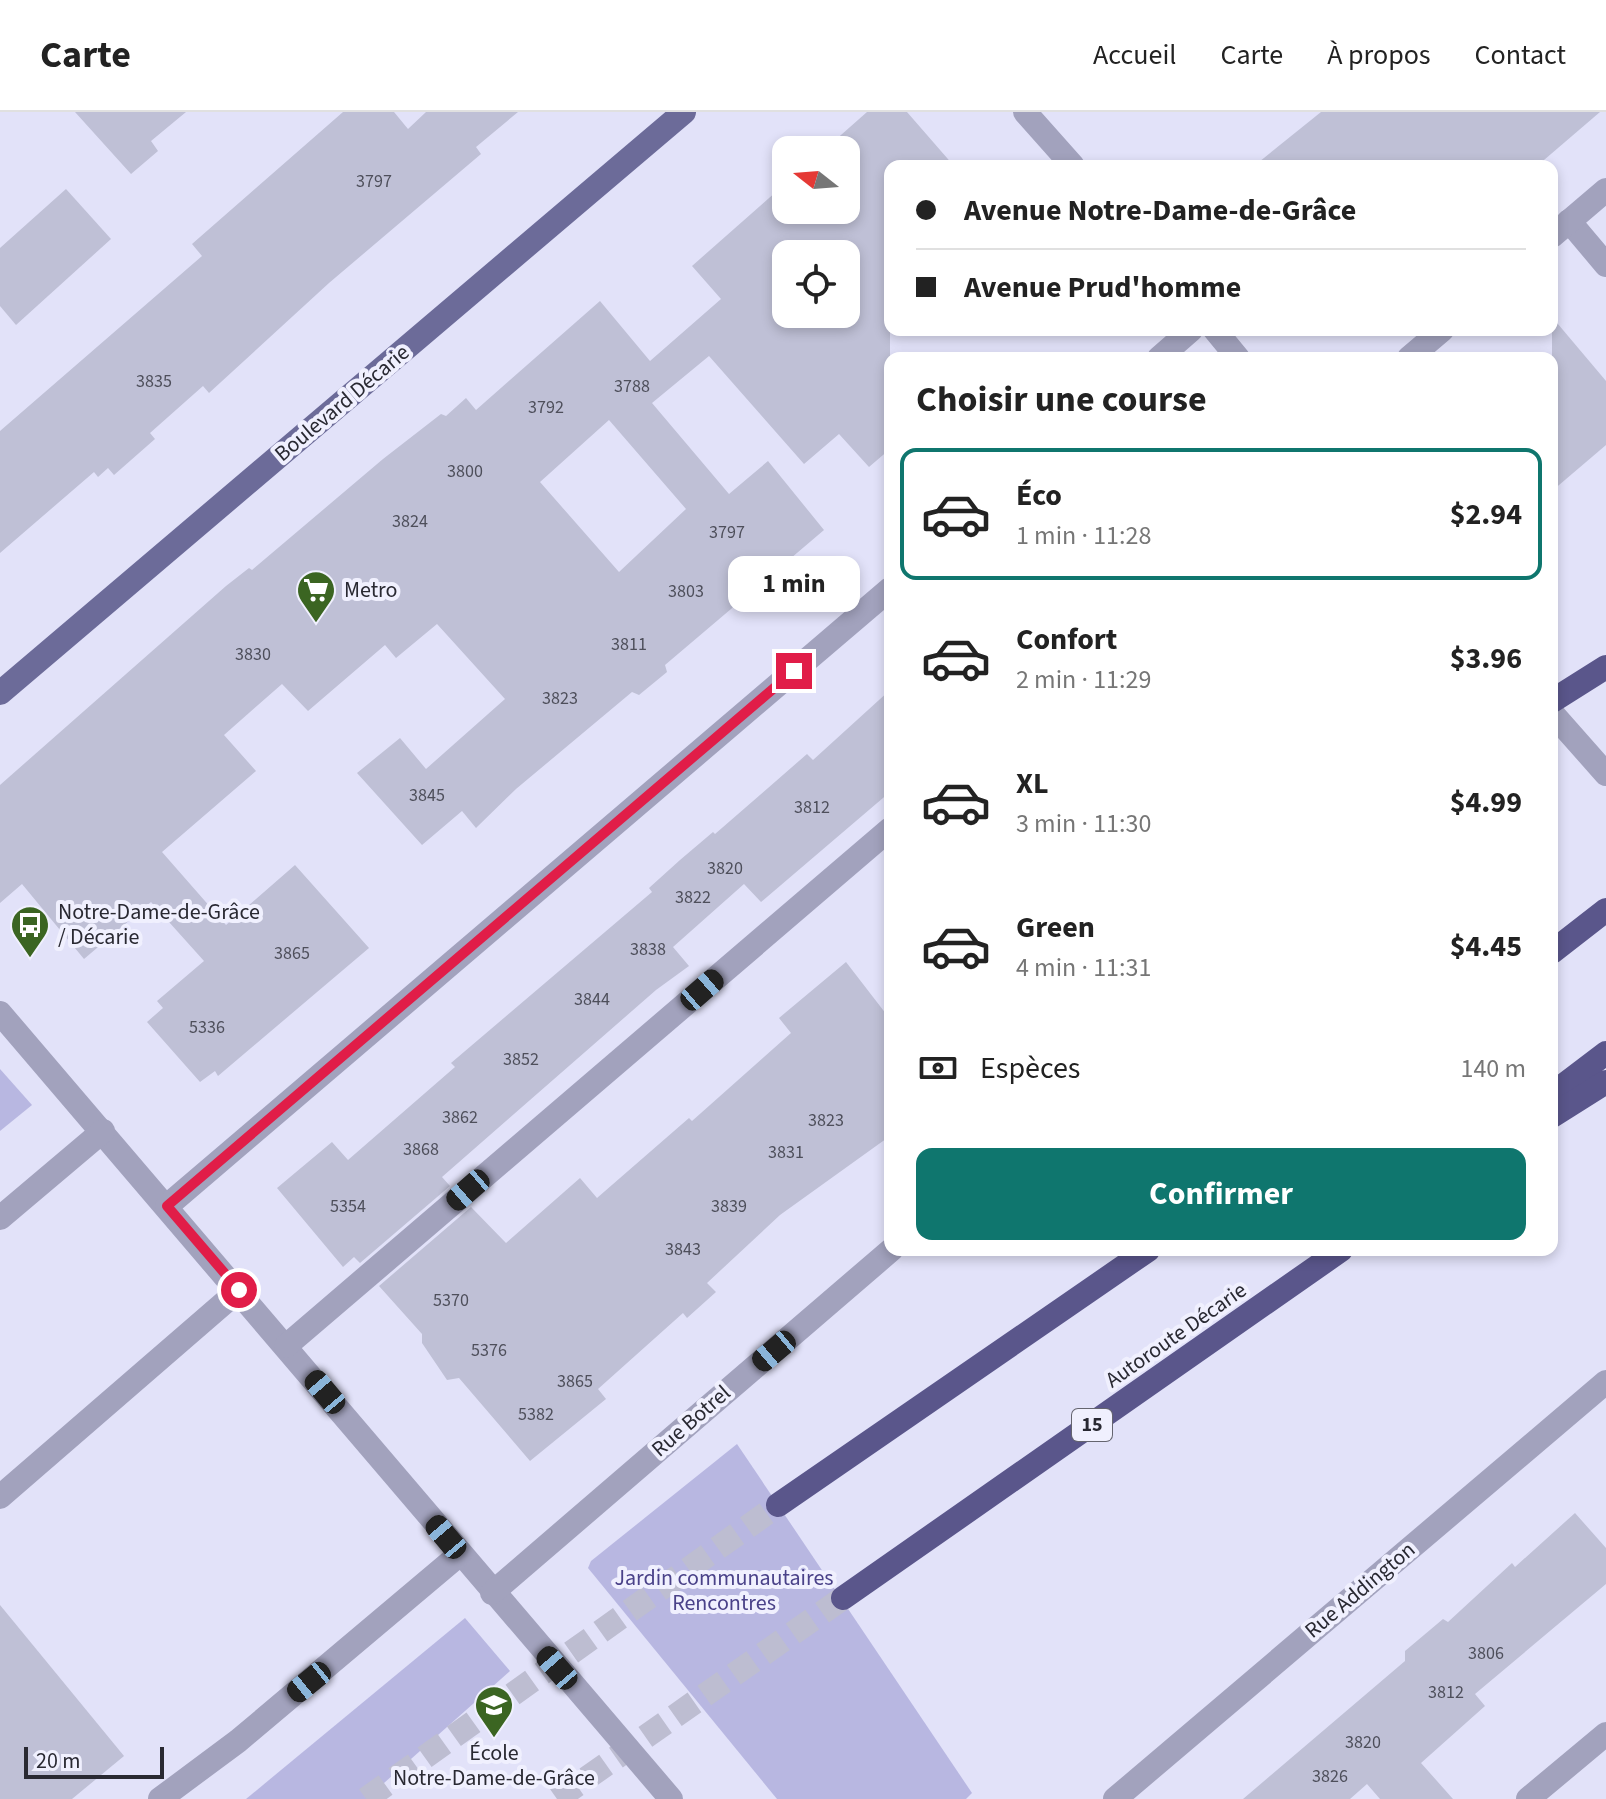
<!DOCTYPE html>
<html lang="fr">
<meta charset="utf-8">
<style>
:root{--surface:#fff;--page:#f6f6f6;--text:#222;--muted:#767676;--line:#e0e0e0;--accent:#0f766e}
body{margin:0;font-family:"Source Sans 3",sans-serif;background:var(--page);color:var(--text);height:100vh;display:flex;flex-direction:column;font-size:30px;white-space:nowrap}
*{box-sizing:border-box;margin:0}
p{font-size:26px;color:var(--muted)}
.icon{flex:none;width:44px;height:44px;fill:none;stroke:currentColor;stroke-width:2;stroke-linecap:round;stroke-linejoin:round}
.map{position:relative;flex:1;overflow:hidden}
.sheet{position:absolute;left:884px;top:240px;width:674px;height:904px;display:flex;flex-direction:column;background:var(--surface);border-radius:16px;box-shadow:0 4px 12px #0003}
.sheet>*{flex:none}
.banner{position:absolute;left:884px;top:48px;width:674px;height:176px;border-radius:16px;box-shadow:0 4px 12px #0003;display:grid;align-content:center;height:176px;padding:0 32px;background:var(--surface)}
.needle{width:52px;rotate:287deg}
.tools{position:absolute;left:772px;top:24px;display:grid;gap:16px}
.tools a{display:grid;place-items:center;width:88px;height:88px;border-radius:16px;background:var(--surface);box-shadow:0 4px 12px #0003;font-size:40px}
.scale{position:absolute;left:24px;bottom:20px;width:140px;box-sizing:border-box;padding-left:8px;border:4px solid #292932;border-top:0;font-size:22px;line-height:28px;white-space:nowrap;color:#292932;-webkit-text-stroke:6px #f0f0fe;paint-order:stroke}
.end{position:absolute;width:36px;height:36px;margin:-18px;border:10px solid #e11d48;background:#fff;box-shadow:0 0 0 4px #fff}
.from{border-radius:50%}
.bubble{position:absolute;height:56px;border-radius:16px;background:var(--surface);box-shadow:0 4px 12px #0003;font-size:26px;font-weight:700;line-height:56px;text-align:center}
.car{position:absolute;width:24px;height:48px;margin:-24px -12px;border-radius:10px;box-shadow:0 0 6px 2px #0007;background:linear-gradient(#222 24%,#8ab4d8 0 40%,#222 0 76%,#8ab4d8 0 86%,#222 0)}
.banner b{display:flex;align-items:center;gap:28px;height:76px;font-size:30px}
.banner b+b{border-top:2px solid var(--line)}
.banner i{width:20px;height:20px;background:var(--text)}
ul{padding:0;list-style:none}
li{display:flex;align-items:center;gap:24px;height:132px;margin:0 16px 12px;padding:0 16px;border:4px solid transparent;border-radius:16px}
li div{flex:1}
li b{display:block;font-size:30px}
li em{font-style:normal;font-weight:700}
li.selected{border-color:var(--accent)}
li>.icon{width:72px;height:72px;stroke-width:1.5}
h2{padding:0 32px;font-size:36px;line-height:96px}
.pay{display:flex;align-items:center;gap:20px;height:88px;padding:0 32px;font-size:30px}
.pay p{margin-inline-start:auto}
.button{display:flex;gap:16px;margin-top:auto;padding:16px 32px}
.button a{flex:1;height:92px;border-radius:16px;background:var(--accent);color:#fff;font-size:32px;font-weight:700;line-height:92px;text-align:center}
header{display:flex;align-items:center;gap:48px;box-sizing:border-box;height:112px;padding:0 40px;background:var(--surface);border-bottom:2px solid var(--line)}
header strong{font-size:38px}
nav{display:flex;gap:44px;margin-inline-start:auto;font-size:28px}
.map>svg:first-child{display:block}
</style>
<header>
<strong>Carte</strong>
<nav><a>Accueil</a><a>Carte</a><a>À propos</a><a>Contact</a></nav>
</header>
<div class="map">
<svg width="1606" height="1687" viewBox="0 0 1606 1687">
<rect width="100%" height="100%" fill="#e2e2f9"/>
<g fill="#b8b7e1">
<path d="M0,957L32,993L0,1019Z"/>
<path d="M737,1332L972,1681L966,1687H777L588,1456L591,1449Z"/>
<path d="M465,1506L510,1559L366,1687H246Z"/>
</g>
<g fill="#bfc0d6" fill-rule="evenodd">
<path d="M75,0H186L151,29L158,39L131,62Z"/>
<path d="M343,0H394L408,17L426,0H518L476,35L481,42L329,171L209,281L203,274L150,321L155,327L114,363L108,356L98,365L94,360L0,441V319L202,144L192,132Z"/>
<path d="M867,0H907L954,54H890V337L869,355L839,322L804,352L709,244L652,291L729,382L768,349L824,418L665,553L667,560L639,583L632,580L516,677L476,716L462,699L422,733L357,661L400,626L426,657L505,587L437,512L396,546L385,533L308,599L282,572L224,623L256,659L162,740L226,813L295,753L369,836L218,964L215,959L200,970L147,910L163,896L157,889L204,849L151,790L84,847L22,772L0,791V673L226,474L249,456L252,458L383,347L441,302L446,304L466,286L476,298L600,189L650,249L721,187L692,154L786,71V98H846V38H824ZM786,142H846V202H786ZM609,308L686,397L619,460L540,370Z"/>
<path d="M1321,0H1600L1537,54H1254Z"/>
<path d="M66,77L111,127L16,213L0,194V136Z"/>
<path d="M1552,205L1606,269V333L1552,379Z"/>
<path d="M890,578V680L761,790L744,772L673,835L689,854L656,878L442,1065L450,1074L360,1151L354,1145L343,1155L277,1076L332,1030L348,1048L455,955L451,951L652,780L649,776L680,748L713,720L715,722L807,642L813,648Z"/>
<path d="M846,850L890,907V1024L780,1103L707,1171L716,1180L687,1206L683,1201L598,1277L606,1287L530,1349L459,1266L447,1268L422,1231V1222L379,1174L471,1095L506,1131L580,1066L597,1086L689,1006L692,1009L791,921L779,906Z"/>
<path d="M1575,1401L1606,1436V1472L1475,1582L1485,1594L1421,1651L1453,1687H1380L1367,1672L1350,1687H1243L1405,1549V1539L1443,1507L1448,1510L1512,1451L1515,1455Z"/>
<path d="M0,1493L124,1644L72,1687H0Z"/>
</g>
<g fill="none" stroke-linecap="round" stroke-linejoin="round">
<g stroke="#bdbdd1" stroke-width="24" stroke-dasharray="24 12" stroke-linecap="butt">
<path d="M366,1687L778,1393"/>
<path d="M557,1687L843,1486"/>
</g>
<g stroke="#a2a2bd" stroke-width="24">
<path d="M1025,0L1073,54"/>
<path d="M1569,109L1606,153"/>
<path d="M1552,124L1606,78"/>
<path d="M1215,218L1238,246"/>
<path d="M1159,246L1191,218"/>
<path d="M1409,246L1442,218"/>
<path d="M1552,601L1606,662"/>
<path d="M0,901L671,1687"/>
<path d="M167,1094L890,477"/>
<path d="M0,1106L103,1019"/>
<path d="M286,1234L890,717"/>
<path d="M0,1385L239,1178"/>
<path d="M492,1481L891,1138"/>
<path d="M160,1687L238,1629L460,1442"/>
<path d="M1115,1687L1606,1270"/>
<path d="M1528,1687L1606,1622"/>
</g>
<path stroke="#6c6b99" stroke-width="24" d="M0,581L684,0"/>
<g stroke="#5a568b" stroke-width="24">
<path d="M1552,589L1606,555"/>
<path d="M1552,840L1606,798"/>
<path d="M1552,982L1606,941"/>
<path d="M1552,1004L1606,970"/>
<path d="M778,1393L1148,1138"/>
<path d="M843,1486L1341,1138"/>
</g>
</g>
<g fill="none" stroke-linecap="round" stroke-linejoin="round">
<path stroke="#e11d48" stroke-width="10" d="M239,1178L167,1094L794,559"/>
</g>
<defs>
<symbol id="supermarket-pin" viewBox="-11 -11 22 30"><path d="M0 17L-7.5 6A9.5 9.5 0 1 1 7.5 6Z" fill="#3b6522" stroke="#f0f0fe"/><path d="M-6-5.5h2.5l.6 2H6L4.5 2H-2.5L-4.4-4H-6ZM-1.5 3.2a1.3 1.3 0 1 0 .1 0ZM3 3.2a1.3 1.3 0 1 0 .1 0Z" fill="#fff"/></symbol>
<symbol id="bus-pin" viewBox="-11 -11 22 30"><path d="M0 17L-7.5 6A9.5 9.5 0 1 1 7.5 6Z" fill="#3b6522" stroke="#f0f0fe"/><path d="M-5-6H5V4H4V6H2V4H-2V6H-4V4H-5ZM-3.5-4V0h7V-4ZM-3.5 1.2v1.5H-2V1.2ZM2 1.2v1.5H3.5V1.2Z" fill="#fff"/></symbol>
<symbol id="school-pin" viewBox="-11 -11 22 30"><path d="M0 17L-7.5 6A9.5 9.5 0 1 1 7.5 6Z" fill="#3b6522" stroke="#f0f0fe"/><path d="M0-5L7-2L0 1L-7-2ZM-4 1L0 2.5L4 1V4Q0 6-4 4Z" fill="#fff"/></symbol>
</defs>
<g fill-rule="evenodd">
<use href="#supermarket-pin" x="294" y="456" width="44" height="60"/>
<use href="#bus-pin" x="8" y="791" width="44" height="60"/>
<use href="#school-pin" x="472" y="1571" width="44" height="60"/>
</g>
<g text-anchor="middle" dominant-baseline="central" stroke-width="8" stroke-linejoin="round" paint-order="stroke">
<g font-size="18" fill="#4e4f5b">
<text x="374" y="69">3797</text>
<text x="154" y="269">3835</text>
<text x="632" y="274">3788</text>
<text x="546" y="295">3792</text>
<text x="465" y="359">3800</text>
<text x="410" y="409">3824</text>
<text x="727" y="420">3797</text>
<text x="686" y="479">3803</text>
<text x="629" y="532">3811</text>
<text x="253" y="542">3830</text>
<text x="560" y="586">3823</text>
<text x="427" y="683">3845</text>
<text x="812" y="695">3812</text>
<text x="725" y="756">3820</text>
<text x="693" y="785">3822</text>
<text x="648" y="837">3838</text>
<text x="292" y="841">3865</text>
<text x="592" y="887">3844</text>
<text x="207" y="915">5336</text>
<text x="521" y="947">3852</text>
<text x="460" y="1005">3862</text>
<text x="826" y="1008">3823</text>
<text x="421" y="1037">3868</text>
<text x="786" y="1040">3831</text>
<text x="348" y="1094">5354</text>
<text x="729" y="1094">3839</text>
<text x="683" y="1137">3843</text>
<text x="451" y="1188">5370</text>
<text x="489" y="1238">5376</text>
<text x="575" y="1269">3865</text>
<text x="536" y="1302">5382</text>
<text x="1486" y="1541">3806</text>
<text x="1446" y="1580">3812</text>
<text x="1363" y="1630">3820</text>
<text x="1330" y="1664">3826</text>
</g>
<rect fill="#f0f0fe" stroke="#65656f" stroke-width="2" x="1072" y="1297" width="40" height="32" rx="6"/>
<g font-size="20" font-weight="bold" fill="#292932">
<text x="1092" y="1313">15</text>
</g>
<g font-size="22" fill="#292932" stroke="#f0f0fe">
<text transform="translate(342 291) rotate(-40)">Boulevard Décarie</text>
<text transform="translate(1176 1223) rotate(-35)">Autoroute Décarie</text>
<text transform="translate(691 1309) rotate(-41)">Rue Botrel</text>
<text transform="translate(1360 1478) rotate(-40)">Rue Addington</text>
</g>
<g font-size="22" fill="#292932" stroke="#f0f0fe" text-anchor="start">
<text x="344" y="478">Metro</text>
<text x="58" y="800">Notre-Dame-de-Grâce<tspan x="58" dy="25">/ Décarie</tspan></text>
<text x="494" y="1641" text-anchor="middle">École<tspan x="494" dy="25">Notre-Dame-de-Grâce</tspan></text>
</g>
<g font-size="22" fill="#4a4289" stroke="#f0f0fe">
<text x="724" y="1466">Jardin communautaires<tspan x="724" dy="25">Rencontres</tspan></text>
</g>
</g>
</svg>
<div class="tools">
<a><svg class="needle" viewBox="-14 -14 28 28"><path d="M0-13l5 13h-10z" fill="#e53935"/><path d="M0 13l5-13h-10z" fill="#767676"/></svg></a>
<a><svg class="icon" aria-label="locate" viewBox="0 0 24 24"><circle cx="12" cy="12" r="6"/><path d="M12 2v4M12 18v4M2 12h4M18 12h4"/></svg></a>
</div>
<div class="scale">20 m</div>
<i class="end from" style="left:239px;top:1178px"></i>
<i class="end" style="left:794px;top:559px"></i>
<div class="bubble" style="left:728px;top:444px;width:132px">1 min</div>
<i class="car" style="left:702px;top:878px;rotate:49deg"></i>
<i class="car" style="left:468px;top:1078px;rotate:229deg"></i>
<i class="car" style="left:774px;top:1239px;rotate:230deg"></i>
<i class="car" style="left:325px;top:1280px;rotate:320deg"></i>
<i class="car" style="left:446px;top:1425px;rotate:320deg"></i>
<i class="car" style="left:557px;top:1556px;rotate:319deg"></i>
<i class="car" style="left:309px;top:1570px;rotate:231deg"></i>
<div class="banner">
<b><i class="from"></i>Avenue Notre-Dame-de-Grâce</b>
<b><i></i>Avenue Prud'homme</b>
</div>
<section class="sheet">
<h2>Choisir une course</h2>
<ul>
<li class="selected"><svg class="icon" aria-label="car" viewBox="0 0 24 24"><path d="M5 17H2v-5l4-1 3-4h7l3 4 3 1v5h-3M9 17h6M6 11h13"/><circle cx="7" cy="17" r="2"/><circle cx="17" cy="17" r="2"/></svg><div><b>Éco</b><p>1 min · 11:28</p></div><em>$2.94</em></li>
<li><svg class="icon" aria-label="car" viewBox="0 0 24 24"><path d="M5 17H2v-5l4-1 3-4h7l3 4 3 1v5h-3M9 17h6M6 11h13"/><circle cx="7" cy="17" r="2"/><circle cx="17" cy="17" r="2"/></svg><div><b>Confort</b><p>2 min · 11:29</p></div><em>$3.96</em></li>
<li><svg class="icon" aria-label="car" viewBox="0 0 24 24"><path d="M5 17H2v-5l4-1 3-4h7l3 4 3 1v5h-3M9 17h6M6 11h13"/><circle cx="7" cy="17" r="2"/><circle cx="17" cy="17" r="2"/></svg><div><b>XL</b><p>3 min · 11:30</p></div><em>$4.99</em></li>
<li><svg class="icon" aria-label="car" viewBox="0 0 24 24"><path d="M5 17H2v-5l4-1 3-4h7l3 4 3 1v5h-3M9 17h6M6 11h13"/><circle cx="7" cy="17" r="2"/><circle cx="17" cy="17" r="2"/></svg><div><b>Green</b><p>4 min · 11:31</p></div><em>$4.45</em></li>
</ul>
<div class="pay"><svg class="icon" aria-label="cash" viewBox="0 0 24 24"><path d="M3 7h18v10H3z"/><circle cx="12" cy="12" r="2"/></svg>Espèces<p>140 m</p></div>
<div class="button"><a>Confirmer</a></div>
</section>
</div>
